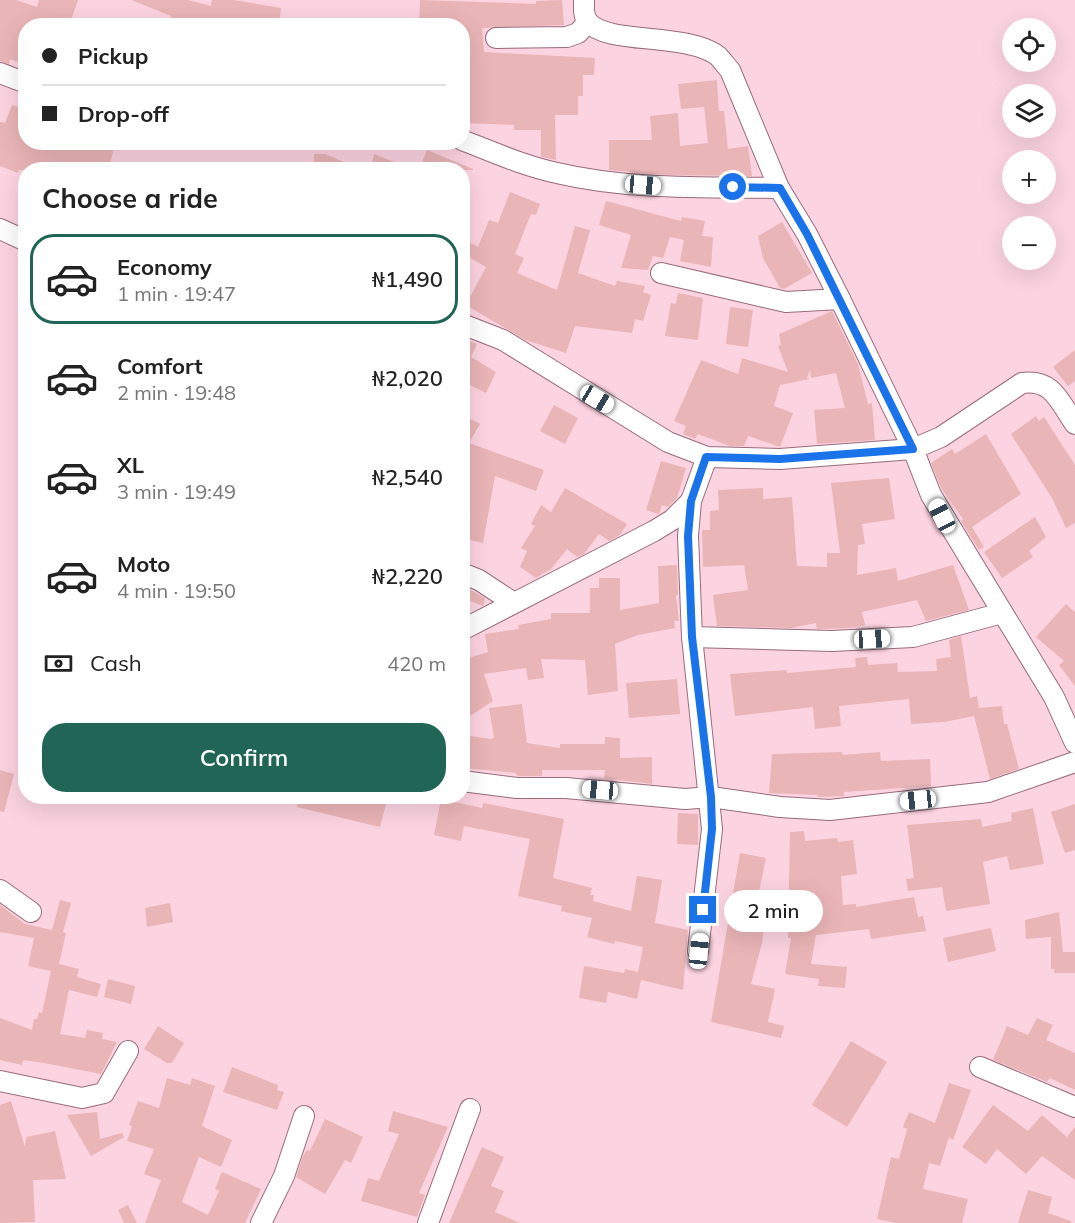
<!DOCTYPE html>
<meta charset="utf-8">
<style>
:root{--surface:#fff;--page:#f6f6f6;--text:#222;--muted:#767676;--line:#e0e0e0;--accent:#216556}
body{margin:0;font-family:Mulish,sans-serif;background:var(--page);color:var(--text);height:100vh;display:flex;flex-direction:column;font-size:22px;white-space:nowrap}
*{box-sizing:border-box;margin:0}
p{font-size:20px;color:var(--muted)}
.icon{flex:none;width:33px;height:33px;fill:none;stroke:currentColor;stroke-width:2;stroke-linecap:round;stroke-linejoin:round}
.map{position:relative;flex:1;overflow:hidden}
.panel{position:absolute;left:18px;top:162px;width:452px;height:642px;display:flex;flex-direction:column;background:var(--surface);border-radius:24px;box-shadow:0 6px 24px #0002}
.panel>*{flex:none}
.hud{position:absolute;left:18px;top:18px;width:452px;height:132px;border-radius:24px;box-shadow:0 6px 24px #0002;display:grid;align-content:center;height:132px;padding:0 24px;background:var(--surface)}
.fabs{position:absolute;left:1002px;top:18px;display:grid;gap:12px}
.fabs a{display:grid;place-items:center;width:54px;height:54px;border-radius:50%;background:var(--surface);box-shadow:0 6px 24px #0002;font-size:30px}
.end{position:absolute;width:27px;height:27px;margin:-14px;border:8px solid #1a73e8;background:#fff;box-shadow:0 0 0 3px #fff}
.from{border-radius:50%}
.bubble{position:absolute;height:42px;border-radius:21px;background:var(--surface);box-shadow:0 6px 24px #0002;font-size:20px;font-weight:600;line-height:42px;text-align:center}
.car{position:absolute;width:18px;height:36px;margin:-18px -9px;border-radius:8px;box-shadow:0 0 4px 2px #0007;background:linear-gradient(#fff 24%,#345 0 40%,#fff 0 76%,#345 0 86%,#fff 0)}
.hud b{display:flex;align-items:center;gap:21px;height:57px;font-size:22px}
.hud b+b{border-top:2px solid var(--line)}
.hud i{width:15px;height:15px;background:var(--text)}
ul{padding:0;list-style:none}
li{display:flex;align-items:center;gap:18px;height:90px;margin:0 12px 9px;padding:0 12px;border:3px solid transparent;border-radius:24px}
li div{flex:1}
li b{display:block;font-size:22px}
li em{font-style:normal;font-weight:600}
li.on{border-color:var(--accent)}
li>.icon{width:54px;height:54px;stroke-width:1.5}
h2{padding:0 24px;font-size:27px;line-height:72px}
.pay{display:flex;align-items:center;gap:15px;height:66px;padding:0 24px;font-size:22px}
.pay p{margin-inline-start:auto}
.cta{display:flex;gap:12px;margin-top:auto;padding:12px 24px}
.cta a{flex:1;height:69px;border-radius:24px;background:var(--accent);color:#fff;font-size:24px;font-weight:600;line-height:69px;text-align:center}
.map>svg:first-child{display:block}
</style>
<div class="map">
<svg width="1075" height="1223" viewBox="0 0 1075 1223">
<rect width="100%" height="100%" fill="#fcd3e1"/>
<g fill="#eab5b7">
<path d="M0,0H16L37,7L39,0H78L69,26H26V65L10,59L9,64L0,61Z"/>
<path d="M131,0H188L211,6L212,0H234L281,8L279,26H169L171,16Z"/>
<path d="M420,0L536,4V1L562,0L564,25L482,28L484,52L595,58L594,75H583V96H578V115H555L556,160L541,157V130H514V125L464,123L462,26H419Z"/>
<path d="M717,80L719,111H724L728,149L748,146L752,176L668,175L609,170V140H652L650,116L678,113L680,146L708,143L704,107L681,109L678,84Z"/>
<path d="M12,105L26,109V142H95L114,148L108,170H19L18,173L0,166V122L5,123Z"/>
<path d="M427,150L473,169V170H419Z"/>
<path d="M314,154H325L362,170H314Z"/>
<path d="M374,154L410,168V170H371Z"/>
<path d="M510,192L540,204L536,215L531,214L515,254L524,258L517,273L557,290L575,226L590,230L578,273L615,286L617,281L645,286L643,292L651,295L643,321L635,319L632,333L575,326L566,353L525,340L466,305L486,267L462,253V238L478,247L489,220L498,223Z"/>
<path d="M606,201L681,221L682,217L705,221L702,236L713,237L711,267L680,261L684,240L670,237L663,258L653,256L648,270L621,268L631,235L599,225Z"/>
<path d="M782,222L812,273L784,289L780,288L763,258L758,236Z"/>
<path d="M678,293L703,298L698,340L665,336L671,303L676,304Z"/>
<path d="M730,307L753,310L748,347L726,344Z"/>
<path d="M832,311L858,364L868,404L872,403L875,440L817,444L814,410L845,408L836,373L811,378L810,370L807,378L810,379L780,385L774,406L793,413L780,447L748,436L744,446H730L698,434L695,439L683,434L686,426L674,421L701,360L738,374L742,358L788,372L778,346L781,345L779,334Z"/>
<path d="M462,338L477,344L471,357L496,372L486,393L462,381Z"/>
<path d="M1075,350V381L1068,386L1053,367Z"/>
<path d="M554,405L578,418L565,444L540,431Z"/>
<path d="M1036,416L1039,421L1044,417L1075,465V523L1066,528L1052,498L1011,434Z"/>
<path d="M469,418L480,424L469,443L544,470L536,491L495,476L483,543L462,538V498L466,476L462,475V431Z"/>
<path d="M986,434L1021,494L972,527L984,547L979,550L961,521L963,519L941,488L931,463L952,449L955,454Z"/>
<path d="M661,461L686,468L677,498L668,507L662,505L659,514L646,510Z"/>
<path d="M889,478L895,519L862,524L865,544L858,545L857,575L896,568L898,581L953,565L969,610L926,621L917,600L862,612L865,625L850,628L817,629L816,623L792,628L717,626L713,595L748,590L744,565L703,567L702,530H710V511L719,510L718,490L763,488V499L792,497L797,566L827,567V553H840L831,483Z"/>
<path d="M565,488L627,524L620,535L609,541L599,534L584,554L577,557L567,549L551,569L536,578L520,567L527,551L521,548L535,526L531,524L541,505L551,512Z"/>
<path d="M1035,517L1046,537L1029,551L1033,557L1002,578L984,552Z"/>
<path d="M677,565L678,595H676L679,621H674L675,628L638,635L615,644L618,691L588,695L585,660L541,659L544,678L528,680L526,668L484,674L493,701L462,721V660L488,652L485,634L519,629L518,625L551,619V613H590V588H599V578H620V610L659,603L658,566Z"/>
<path d="M467,588L485,598L483,606L463,598Z"/>
<path d="M1066,604L1075,612V686L1059,665L1064,661L1036,637Z"/>
<path d="M961,636L970,698L977,696L979,708L1002,706L1004,724H1007L1019,769L990,779L974,716L944,722L911,724L909,699L839,706L841,726L815,729L813,707L735,716L730,674L787,670V673L856,667L855,658L867,657L868,665L897,663L898,672L937,671L936,659L951,657L949,640Z"/>
<path d="M677,679L680,714L629,718L626,683Z"/>
<path d="M522,704L527,743L560,748V744H605V737L620,738V758L652,757V784L604,778L605,770H542V776H518L515,773L464,768L469,736L492,739L494,737L489,708Z"/>
<path d="M842,752L843,755L880,752L881,761L930,759L931,786L844,792V796L818,797V795L769,793L772,754Z"/>
<path d="M0,770L14,774L4,812L0,811Z"/>
<path d="M300,796H388L380,827L297,807Z"/>
<path d="M441,799L482,808L483,803L564,819L553,878L592,888L590,895H594L593,901L631,911L637,876L662,880L655,923L688,930L683,990L641,980L637,999L608,992L606,1003L579,998L584,966L624,973L625,969L638,972L643,947L615,941L614,944L587,937L592,918L561,911L562,906L518,896L530,839L464,826L461,841L434,835Z"/>
<path d="M1075,804V850L1065,853L1051,812Z"/>
<path d="M1033,808L1044,864L1010,870L1007,856L983,862L990,904L946,911L942,887L908,891L906,879L914,878L907,825L981,819L982,827L1012,821L1011,813Z"/>
<path d="M678,813L698,814V845L677,844Z"/>
<path d="M804,831L805,841L837,838L838,842L853,840L857,874L841,876L843,905L856,904V907L914,897L918,917L923,916L926,931L871,939L869,929L816,935L811,964L847,967L845,988L818,986L819,979L785,974L791,938H788L790,832Z"/>
<path d="M740,853L766,858L756,906L766,908L762,943L751,984L775,989L768,1022L784,1026L781,1038L711,1022Z"/>
<path d="M60,900L71,903L63,932L66,933L59,964L79,969L77,977L101,984L97,997L69,990L60,1034L85,1038L87,1030L103,1033L102,1039L117,1042L101,1074L44,1063L23,1060L22,1065L0,1060V1018L32,1030L34,1019H37L39,1012L42,1013L51,971L28,966L34,938L0,932V905L25,924L52,930Z"/>
<path d="M170,903L173,922L147,927L145,908Z"/>
<path d="M1059,912L1063,952H1075V973H1054L1055,969H1051V937L1026,939L1025,920Z"/>
<path d="M991,928L996,951L948,962L943,938Z"/>
<path d="M108,979L135,986L131,1004L104,997Z"/>
<path d="M1037,1018L1053,1025L1046,1040L1075,1053V1090L1050,1078L1047,1082L993,1060L1007,1026L1028,1035Z"/>
<path d="M158,1026L184,1043L172,1063H167L144,1049Z"/>
<path d="M851,1041L887,1062L847,1127L812,1105Z"/>
<path d="M232,1067L278,1085L277,1090L284,1092L277,1110L223,1092Z"/>
<path d="M167,1078L190,1085L192,1078L215,1086L202,1126L232,1140L221,1167L199,1157L182,1202L208,1215L219,1191L215,1189L222,1172L261,1189L245,1223H145L161,1180L144,1174L154,1149L127,1141L132,1126L129,1125L138,1101L159,1108Z"/>
<path d="M949,1083L971,1090L953,1140L949,1137L940,1166L929,1163L923,1189L968,1199L962,1223H896L877,1219L891,1157L899,1159L907,1129L903,1127L909,1112L935,1123Z"/>
<path d="M11,1101L25,1147L26,1137L55,1131L66,1179L33,1180L35,1222L0,1223V1105Z"/>
<path d="M993,1105L1028,1131L1042,1115L1067,1137L1075,1127V1180L1042,1156L1026,1174L997,1149L986,1164L962,1147Z"/>
<path d="M393,1111L448,1127L419,1193L425,1195L417,1217L361,1201L368,1178L379,1181L399,1134L388,1131Z"/>
<path d="M97,1112L100,1139L122,1133L124,1137L91,1156L67,1115Z"/>
<path d="M325,1119L363,1137L351,1163L345,1160L325,1194L296,1177L303,1156L307,1150L310,1151Z"/>
<path d="M482,1147L504,1157L491,1186L504,1191L495,1212L520,1223H449Z"/>
<path d="M1028,1190L1052,1197L1048,1213L1071,1221V1223H1018Z"/>
<path d="M128,1205L137,1223H124L118,1210Z"/>
</g>
<g fill="none" stroke-linecap="round" stroke-linejoin="round">
<defs>
<g id="minor">
<path d="M584,0C584,8 583,16 588,22C607,45 686,32 718,56C722,60 726,66 730,70L779,188L807,234L840,299L913,449L931,495L1054,697L1075,743"/>
<path d="M496,38L567,37L578,33L588,22"/>
<path d="M0,73L26,83"/>
<path d="M462,140C493,152 524,166 557,173C629,190 705,187 779,188"/>
<path d="M0,229L26,241"/>
<path d="M661,273L786,302L840,299"/>
<path d="M462,324L503,340L668,442L707,457L780,459L913,449L941,437L1022,383C1053,379 1059,401 1075,424"/>
<path d="M462,573L479,580L514,603"/>
<path d="M462,630L654,531L672,520L691,501"/>
<path d="M692,637L832,641L913,637L1002,613"/>
<path d="M462,781L517,788H566L685,799L711,797L780,807L830,810L988,792L1075,762"/>
<path d="M0,890L31,912"/>
<path d="M698,951L712,829L692,637L688,536L691,501L707,457"/>
<path d="M980,1067L1075,1107"/>
<path d="M0,1081L82,1098L104,1093L128,1051"/>
<path d="M261,1223L284,1176L304,1116"/>
<path d="M428,1223L470,1109"/>
</g>
</defs>
<use href="#minor" stroke="#996b7c" stroke-width="22"/>
<use href="#minor" stroke="#fff" stroke-width="20"/>
</g>
<g fill="none" stroke-linecap="round" stroke-linejoin="round">
<path stroke="#1a73e8" stroke-width="8" d="M703,910L712,829L711,797L692,637L688,536L691,501L706,457L780,459L913,449L807,234L780,188L733,187"/>
</g>
</svg>
<div class="fabs">
<a><svg class="icon" aria-label="locate" viewBox="0 0 24 24"><circle cx="12" cy="12" r="6"/><path d="M12 2v4M12 18v4M2 12h4M18 12h4"/></svg></a>
<a><svg class="icon" aria-label="layers" viewBox="0 0 24 24"><path d="M12 4l9 5-9 5-9-5zM3 14l9 5 9-5"/></svg></a>
<a>+</a>
<a>−</a>
</div>
<i class="end from" style="left:733px;top:187px"></i>
<i class="end" style="left:703px;top:910px"></i>
<div class="bubble" style="left:724px;top:890px;width:99px">2 min</div>
<i class="car" style="left:643px;top:185px;rotate:95deg"></i>
<i class="car" style="left:597px;top:399px;rotate:121deg"></i>
<i class="car" style="left:942px;top:516px;rotate:333deg"></i>
<i class="car" style="left:872px;top:639px;rotate:87deg"></i>
<i class="car" style="left:600px;top:790px;rotate:275deg"></i>
<i class="car" style="left:918px;top:800px;rotate:264deg"></i>
<i class="car" style="left:699px;top:951px;rotate:6deg"></i>
<div class="hud">
<b><i class="from"></i>Pickup</b>
<b><i></i>Drop-off</b>
</div>
<section class="panel">
<h2>Choose a ride</h2>
<ul>
<li class="on"><svg class="icon" aria-label="car" viewBox="0 0 24 24"><path d="M5 17H2v-5l4-1 3-4h7l3 4 3 1v5h-3M9 17h6M6 11h13"/><circle cx="7" cy="17" r="2"/><circle cx="17" cy="17" r="2"/></svg><div><b>Economy</b><p>1 min · 19:47</p></div><em>₦1,490</em></li>
<li><svg class="icon" aria-label="car" viewBox="0 0 24 24"><path d="M5 17H2v-5l4-1 3-4h7l3 4 3 1v5h-3M9 17h6M6 11h13"/><circle cx="7" cy="17" r="2"/><circle cx="17" cy="17" r="2"/></svg><div><b>Comfort</b><p>2 min · 19:48</p></div><em>₦2,020</em></li>
<li><svg class="icon" aria-label="car" viewBox="0 0 24 24"><path d="M5 17H2v-5l4-1 3-4h7l3 4 3 1v5h-3M9 17h6M6 11h13"/><circle cx="7" cy="17" r="2"/><circle cx="17" cy="17" r="2"/></svg><div><b>XL</b><p>3 min · 19:49</p></div><em>₦2,540</em></li>
<li><svg class="icon" aria-label="car" viewBox="0 0 24 24"><path d="M5 17H2v-5l4-1 3-4h7l3 4 3 1v5h-3M9 17h6M6 11h13"/><circle cx="7" cy="17" r="2"/><circle cx="17" cy="17" r="2"/></svg><div><b>Moto</b><p>4 min · 19:50</p></div><em>₦2,220</em></li>
</ul>
<div class="pay"><svg class="icon" aria-label="cash" viewBox="0 0 24 24"><path d="M3 7h18v10H3z"/><circle cx="12" cy="12" r="2"/></svg>Cash<p>420 m</p></div>
<div class="cta"><a>Confirm</a></div>
</section>
</div>
